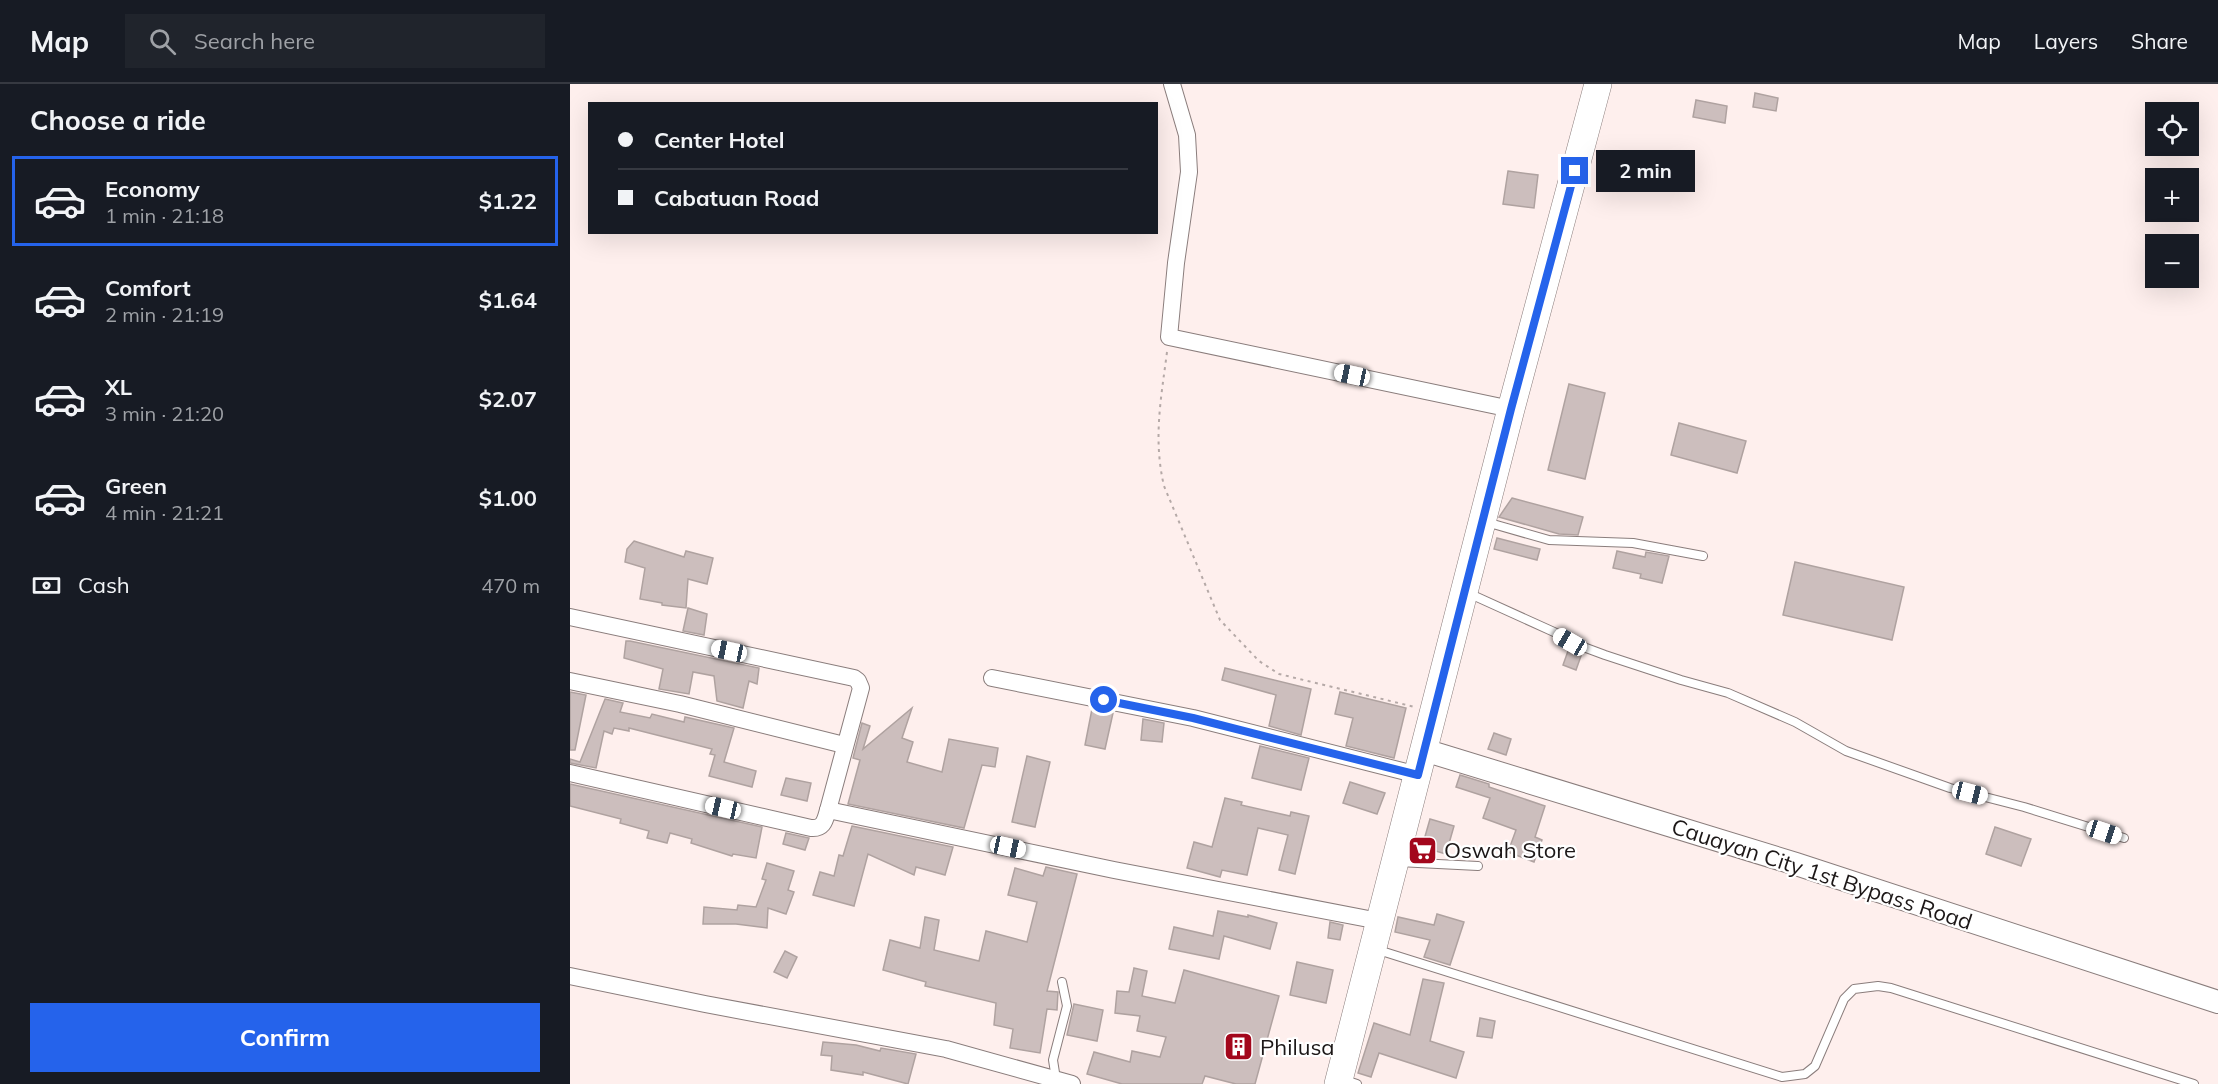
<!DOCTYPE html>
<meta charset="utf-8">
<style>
:root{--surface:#171b24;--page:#20242c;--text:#f1f3f6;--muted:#9ea1a6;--line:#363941;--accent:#2563eb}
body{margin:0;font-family:Mulish,sans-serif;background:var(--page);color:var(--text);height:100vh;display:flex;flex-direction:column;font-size:22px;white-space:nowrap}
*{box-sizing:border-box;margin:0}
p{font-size:20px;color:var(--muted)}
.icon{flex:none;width:33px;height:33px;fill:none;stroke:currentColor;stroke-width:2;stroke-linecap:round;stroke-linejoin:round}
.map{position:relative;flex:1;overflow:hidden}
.details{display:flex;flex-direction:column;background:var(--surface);width:570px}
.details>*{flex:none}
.top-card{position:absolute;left:18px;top:18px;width:570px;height:132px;border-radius:0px;box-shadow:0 6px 24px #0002;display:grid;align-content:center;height:132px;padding:0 30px;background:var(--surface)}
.tools{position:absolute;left:1575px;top:18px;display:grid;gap:12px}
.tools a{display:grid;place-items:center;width:54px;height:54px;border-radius:0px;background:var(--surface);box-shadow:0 6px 24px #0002;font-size:30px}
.end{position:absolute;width:27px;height:27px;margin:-14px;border:8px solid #2563eb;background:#fff;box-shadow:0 0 0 3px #fff}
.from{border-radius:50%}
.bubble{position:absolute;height:42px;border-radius:0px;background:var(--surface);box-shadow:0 6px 24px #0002;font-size:20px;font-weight:700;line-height:42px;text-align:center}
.car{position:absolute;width:18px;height:36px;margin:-18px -9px;border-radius:8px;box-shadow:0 0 4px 2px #0007;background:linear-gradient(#fff 24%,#345 0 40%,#fff 0 76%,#345 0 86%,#fff 0)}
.top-card b{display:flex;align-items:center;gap:21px;height:57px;font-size:22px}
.top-card b+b{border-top:2px solid var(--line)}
.top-card i{width:15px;height:15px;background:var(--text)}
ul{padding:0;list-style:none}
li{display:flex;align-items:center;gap:18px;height:90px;margin:0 12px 9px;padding:0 18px;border:3px solid transparent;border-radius:0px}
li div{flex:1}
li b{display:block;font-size:22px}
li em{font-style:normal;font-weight:700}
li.active{border-color:var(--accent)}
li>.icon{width:54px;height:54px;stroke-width:1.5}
h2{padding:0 30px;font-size:27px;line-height:72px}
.pay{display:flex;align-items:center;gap:15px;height:66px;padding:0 30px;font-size:22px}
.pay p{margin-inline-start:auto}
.action{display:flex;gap:12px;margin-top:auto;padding:12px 30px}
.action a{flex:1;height:69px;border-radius:0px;background:var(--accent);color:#fff;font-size:24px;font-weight:700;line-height:69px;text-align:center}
header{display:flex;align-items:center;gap:36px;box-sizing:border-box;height:84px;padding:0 30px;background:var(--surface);border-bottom:2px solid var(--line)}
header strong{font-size:28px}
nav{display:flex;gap:33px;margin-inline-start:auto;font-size:21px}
.search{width:420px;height:54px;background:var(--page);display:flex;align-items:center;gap:15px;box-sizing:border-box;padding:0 21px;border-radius:0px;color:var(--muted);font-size:22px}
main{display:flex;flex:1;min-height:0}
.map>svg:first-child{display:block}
</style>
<header>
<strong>Map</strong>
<div class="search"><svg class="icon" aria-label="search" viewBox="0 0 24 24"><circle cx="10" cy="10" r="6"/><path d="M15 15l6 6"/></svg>Search here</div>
<nav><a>Map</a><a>Layers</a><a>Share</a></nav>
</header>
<main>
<section class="details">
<h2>Choose a ride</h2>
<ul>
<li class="active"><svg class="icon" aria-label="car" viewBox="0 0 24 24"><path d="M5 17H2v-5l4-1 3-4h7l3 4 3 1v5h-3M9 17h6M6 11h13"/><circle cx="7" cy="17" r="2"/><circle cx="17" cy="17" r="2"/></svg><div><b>Economy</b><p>1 min · 21:18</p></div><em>$1.22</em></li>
<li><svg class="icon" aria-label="car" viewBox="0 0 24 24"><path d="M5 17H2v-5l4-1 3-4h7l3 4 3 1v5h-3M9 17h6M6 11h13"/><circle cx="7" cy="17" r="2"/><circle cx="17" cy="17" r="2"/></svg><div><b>Comfort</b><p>2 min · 21:19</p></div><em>$1.64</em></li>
<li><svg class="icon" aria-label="car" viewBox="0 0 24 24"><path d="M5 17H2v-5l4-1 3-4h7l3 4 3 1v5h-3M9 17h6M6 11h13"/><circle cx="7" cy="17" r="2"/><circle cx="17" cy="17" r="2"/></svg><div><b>XL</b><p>3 min · 21:20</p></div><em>$2.07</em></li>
<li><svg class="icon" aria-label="car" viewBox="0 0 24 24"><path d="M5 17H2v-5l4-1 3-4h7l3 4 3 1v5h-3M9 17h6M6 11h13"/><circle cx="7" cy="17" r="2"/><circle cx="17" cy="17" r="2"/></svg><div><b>Green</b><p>4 min · 21:21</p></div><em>$1.00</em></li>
</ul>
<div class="pay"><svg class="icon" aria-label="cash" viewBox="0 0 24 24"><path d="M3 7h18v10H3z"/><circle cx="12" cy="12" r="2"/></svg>Cash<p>470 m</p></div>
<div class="action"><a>Confirm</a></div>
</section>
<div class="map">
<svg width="1648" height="1000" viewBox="0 0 1648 1000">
<rect width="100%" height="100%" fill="#feefed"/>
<g fill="#ccbebd" stroke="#afa2a0" stroke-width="1.5">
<path d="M1185,9L1208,14L1206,27L1183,23Z"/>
<path d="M1126,16L1157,22L1155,39L1123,33Z"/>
<path d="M938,87L968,91L964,124L933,120Z"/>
<path d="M999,300L1035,309L1015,395L978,386Z"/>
<path d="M1109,339L1176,357L1167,389L1101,371Z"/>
<path d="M942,414L1013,433L1008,451L989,450L929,433Z"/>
<path d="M927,454L970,465L967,476L924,465Z"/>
<path d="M64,457L114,473L116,467L143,474L137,500L118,495L116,524L92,521V519L70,515L75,484L55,478L57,465Z"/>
<path d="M1047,467L1075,473L1076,468L1099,472L1092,499L1070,494L1071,490L1043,484Z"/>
<path d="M1225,478L1334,503L1322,556L1213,531Z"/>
<path d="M118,524L137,530L134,551L113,547Z"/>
<path d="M56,557H60L189,584L187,600L179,597L173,624L147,617L144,592L123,588L119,610L89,605L93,585L54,574Z"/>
<path d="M998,567L1011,572L1006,586L993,581Z"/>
<path d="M655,584L741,605L731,651L699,642L706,611L652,596Z"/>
<path d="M0,608L16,611L5,666H0Z"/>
<path d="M770,608L836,624L824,674L776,662L783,634L765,630Z"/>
<path d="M35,615L53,619L50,628L80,634L82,630L114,638L115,633L164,644L154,678L186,687L182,703L139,692L145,671L140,670L142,665L59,644V647L44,644L42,650L34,647L26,684L0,679V675L10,678Z"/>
<path d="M342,624L332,654L343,658L337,678L372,688L379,655L428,664L425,683L412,681L394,744L278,720L290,676L283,674L292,639L300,642L293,665Z"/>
<path d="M522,625L543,629L535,665L515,661Z"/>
<path d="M573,635L594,639L592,658L571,656Z"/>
<path d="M924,649L941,655L936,671L918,665Z"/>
<path d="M690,662L739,674L731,706L682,694Z"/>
<path d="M457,672L480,678L465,743L442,738Z"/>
<path d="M890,691L919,700V703L975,722L965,753L972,756L964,778L938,768L946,746L913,734L920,714L886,703Z"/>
<path d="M216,694L241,699L237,717L211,711Z"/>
<path d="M780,698L815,709L807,730L773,719Z"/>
<path d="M0,700L192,743L186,774L163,770L162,772L121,759L122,755L100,749L97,759L77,754L79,747L50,739L51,735L0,722Z"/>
<path d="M655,714L672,718L671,721L720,732L721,728L739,732L725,790L709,786L718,751L688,744L677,791L652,786L650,793L617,784L624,758L642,763Z"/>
<path d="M860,735L884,742L876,770L852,763Z"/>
<path d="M282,742L383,763L375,791L346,783L344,791L298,770L284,822L243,811L250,788L264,792L269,771L273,772Z"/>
<path d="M1425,743L1461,755L1451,782L1416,770Z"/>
<path d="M216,749L239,754L235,766L213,760Z"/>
<path d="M197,779L224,787L218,806L224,808L216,830L198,824L197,844L166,840H133L134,823L167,826L168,821L186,823L196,796L192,795Z"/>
<path d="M476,783L507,790L477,907L488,908L487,926L477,925L470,969L440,964L443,945L424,941L426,919L355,902L356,898L313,886L320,856L350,864L355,833L369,836L364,866L409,877L416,847L457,858L467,818L438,811L445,784L473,792Z"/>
<path d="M648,827L678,833V831L707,839L700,865L654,852L649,875L599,865L604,843L643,852Z"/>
<path d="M867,830L894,838L880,881L854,873L860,856L825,848L828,833L864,841Z"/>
<path d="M760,838L773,841L770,856L758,854Z"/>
<path d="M215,867L227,873L217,894L204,888Z"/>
<path d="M727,878L763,886L756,919L720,911Z"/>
<path d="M564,884L577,887L572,912L605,919L614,886L709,912L685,1000H666L635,992L632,1000H552L517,990L524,968L560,978L562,967L590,973L596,953L567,947L570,932L545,929L547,907L559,908Z"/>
<path d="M853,895L874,899L860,957L894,968L886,994L809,969L801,993L788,989L804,939L840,951Z"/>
<path d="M504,920L533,926L527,957L497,951Z"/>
<path d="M910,934L925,937L922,954L907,952Z"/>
<path d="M253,958L286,961L310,967L311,964L346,970L338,1000L293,988V991L261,986L262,972L251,971Z"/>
</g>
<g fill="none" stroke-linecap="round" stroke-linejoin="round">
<defs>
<g id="service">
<path d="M916,438L979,456L1063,459L1133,472"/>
<path d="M898,509L984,548L1000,558L1035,571L1111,596L1158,609L1225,638L1276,667L1380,704L1454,723L1554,754"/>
<path d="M828,778L908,782"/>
<path d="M805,865L1212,993L1235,990L1245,982L1274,915L1284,905L1308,902L1321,904L1624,1000"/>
<path d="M486,995L483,976L497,922L492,898"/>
<path d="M772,995L787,1000"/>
</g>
<g id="minor">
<path d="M602,0L617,51L619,88L606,179L599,253L941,325"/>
<path d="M0,533L284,594L288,597L291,604L258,726C255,736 254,745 241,744L0,689"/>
<path d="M422,594L623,634L848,691"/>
<path d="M0,597L110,620L274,661"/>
<path d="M258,726L544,786L809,837"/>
<path d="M0,892L135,920L376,965L502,1000"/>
</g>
<path id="secondary" d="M854,666L1226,780L1648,918"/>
<path id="trunk" d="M768,1000L941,325L1028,0"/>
</defs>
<use href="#service" stroke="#8a7d7c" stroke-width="10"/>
<use href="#minor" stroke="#8a7d7c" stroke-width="18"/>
<use href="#secondary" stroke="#8a7d7c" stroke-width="24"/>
<use href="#trunk" stroke="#8a7d7c" stroke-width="28"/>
<path stroke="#b5a9a7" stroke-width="2" stroke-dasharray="3 4.5" stroke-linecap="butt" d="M597,268C591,315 583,355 594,402L650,536L689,577L709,590L845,623"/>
<use href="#service" stroke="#fff" stroke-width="8"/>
<use href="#minor" stroke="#fff" stroke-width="16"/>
<use href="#secondary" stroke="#fff" stroke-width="22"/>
<use href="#trunk" stroke="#fff" stroke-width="27"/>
</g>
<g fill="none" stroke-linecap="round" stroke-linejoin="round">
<path stroke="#2563eb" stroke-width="8" d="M534,616L623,634L848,691L941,325L1005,87"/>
</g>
<defs>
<symbol id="supermarket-square" viewBox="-11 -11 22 22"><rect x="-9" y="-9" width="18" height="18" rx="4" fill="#a3071c" stroke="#fff"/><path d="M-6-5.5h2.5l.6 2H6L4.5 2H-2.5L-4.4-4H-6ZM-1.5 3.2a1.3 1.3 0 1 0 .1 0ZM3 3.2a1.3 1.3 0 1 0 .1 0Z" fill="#fff"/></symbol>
<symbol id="building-square" viewBox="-11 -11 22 22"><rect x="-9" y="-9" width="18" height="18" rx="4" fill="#a3071c" stroke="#fff"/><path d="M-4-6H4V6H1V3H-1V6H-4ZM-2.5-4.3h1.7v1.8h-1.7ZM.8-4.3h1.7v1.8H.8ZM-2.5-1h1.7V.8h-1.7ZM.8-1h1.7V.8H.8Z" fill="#fff"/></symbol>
</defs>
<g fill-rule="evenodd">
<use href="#supermarket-square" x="836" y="750" width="33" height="33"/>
<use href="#building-square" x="652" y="946" width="33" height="33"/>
</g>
<g text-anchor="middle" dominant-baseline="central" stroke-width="4.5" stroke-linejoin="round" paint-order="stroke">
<g font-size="22" fill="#1c1717" stroke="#fff" text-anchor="start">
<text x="874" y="766">Oswah Store</text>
<text x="690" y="963">Philusa</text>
</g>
<g font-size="22" fill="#1c1717" stroke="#fff">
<text transform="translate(1252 790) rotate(18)">Cauayan City 1st Bypass Road</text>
</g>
</g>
</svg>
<div class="tools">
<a><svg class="icon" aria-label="locate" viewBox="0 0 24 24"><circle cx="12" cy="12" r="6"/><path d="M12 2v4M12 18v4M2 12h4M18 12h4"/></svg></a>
<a>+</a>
<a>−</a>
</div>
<i class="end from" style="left:534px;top:616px"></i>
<i class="end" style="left:1005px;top:87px"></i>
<div class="bubble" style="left:1026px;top:66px;width:99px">2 min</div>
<i class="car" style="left:782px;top:291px;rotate:282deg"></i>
<i class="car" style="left:1000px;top:558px;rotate:300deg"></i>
<i class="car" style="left:159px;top:567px;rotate:282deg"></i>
<i class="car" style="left:1400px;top:709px;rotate:104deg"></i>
<i class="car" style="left:153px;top:724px;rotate:283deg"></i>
<i class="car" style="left:1534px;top:748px;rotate:108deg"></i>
<i class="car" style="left:438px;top:763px;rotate:102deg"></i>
<div class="top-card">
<b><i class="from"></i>Center Hotel</b>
<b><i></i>Cabatuan Road</b>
</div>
</div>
</main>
